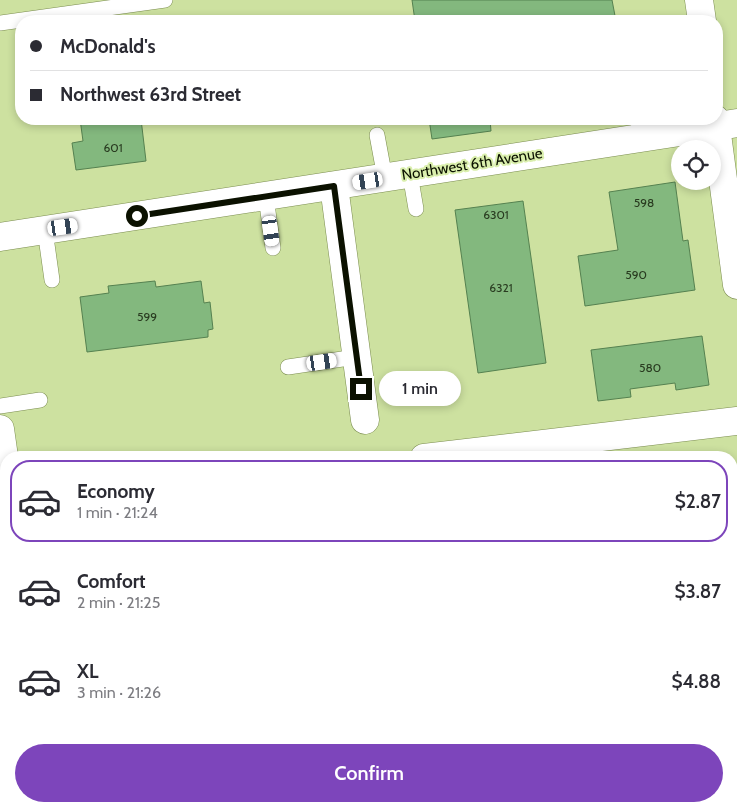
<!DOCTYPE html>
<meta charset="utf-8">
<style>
:root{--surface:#fff;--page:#f2f2f3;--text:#2b2b33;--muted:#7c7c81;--line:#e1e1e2;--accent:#7d45bb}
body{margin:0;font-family:Cabin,sans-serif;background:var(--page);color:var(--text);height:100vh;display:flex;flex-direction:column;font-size:19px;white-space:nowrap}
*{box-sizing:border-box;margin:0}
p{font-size:16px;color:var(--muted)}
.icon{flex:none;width:28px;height:28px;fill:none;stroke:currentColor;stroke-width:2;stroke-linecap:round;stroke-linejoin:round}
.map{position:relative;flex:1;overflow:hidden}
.side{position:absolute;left:0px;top:451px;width:738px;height:361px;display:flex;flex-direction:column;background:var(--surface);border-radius:20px 20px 0 0;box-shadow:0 2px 8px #0003}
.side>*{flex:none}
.hud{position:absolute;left:15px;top:15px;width:708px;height:110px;border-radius:20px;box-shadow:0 2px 8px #0003;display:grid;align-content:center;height:110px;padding:0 15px;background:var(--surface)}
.tools{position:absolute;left:671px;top:140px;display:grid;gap:10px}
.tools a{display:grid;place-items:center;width:50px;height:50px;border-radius:50%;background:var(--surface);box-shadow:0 2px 8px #0003;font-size:25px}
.end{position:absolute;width:22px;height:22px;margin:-11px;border:6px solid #0b1100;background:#fff;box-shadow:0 0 0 2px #fff}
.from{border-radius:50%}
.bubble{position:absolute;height:35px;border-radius:18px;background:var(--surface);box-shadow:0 2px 8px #0003;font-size:16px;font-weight:600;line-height:35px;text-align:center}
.car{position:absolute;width:15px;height:30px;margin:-15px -8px;border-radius:6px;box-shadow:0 0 4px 1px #0007;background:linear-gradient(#fff 24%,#345 0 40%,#fff 0 76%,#345 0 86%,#fff 0)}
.hud b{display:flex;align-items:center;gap:18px;height:48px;font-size:19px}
.hud b+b{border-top:1px solid var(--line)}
.hud i{width:12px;height:12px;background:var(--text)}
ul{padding:9px 0 0;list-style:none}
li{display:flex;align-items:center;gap:15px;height:82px;margin:0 10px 8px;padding:0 5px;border:2px solid transparent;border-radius:20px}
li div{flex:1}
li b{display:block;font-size:19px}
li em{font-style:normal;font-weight:600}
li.active{border-color:var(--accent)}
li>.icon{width:45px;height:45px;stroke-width:1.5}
.cta{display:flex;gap:10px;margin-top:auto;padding:10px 15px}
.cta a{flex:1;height:58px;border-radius:30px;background:var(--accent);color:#fff;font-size:20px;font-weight:600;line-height:58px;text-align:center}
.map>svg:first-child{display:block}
</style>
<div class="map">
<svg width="737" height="812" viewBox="0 0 737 812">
<rect width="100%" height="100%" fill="#cde1a0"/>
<path fill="#eea9bb" d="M737,749V812H317L356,806H731V750Z"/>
<g fill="#83b87e" stroke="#558150">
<path d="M412,0H612L616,21H415Z"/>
<path d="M80,119H141L146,161L76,170L72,143L83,141Z"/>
<path d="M429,119H490L491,131L432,139Z"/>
<path d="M675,182L683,241L688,240L695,290L585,306L578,256L618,250L609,192Z"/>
<path d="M523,201L546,363L478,373L455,210Z"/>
<path d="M155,281L156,287L201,281L204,303L210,302L213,329L208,330V337L87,352L80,297L109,293L108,286Z"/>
<path d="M702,336L709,385L676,390L675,383L630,389L631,397L598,401L591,350Z"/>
</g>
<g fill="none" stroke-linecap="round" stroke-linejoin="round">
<defs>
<g id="service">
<path d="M0,23L165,0"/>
<path d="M638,119L640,138"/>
<path d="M377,135L385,178"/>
<path d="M410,174L416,209"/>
<path d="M266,197L273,248"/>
<path d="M45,230L52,280"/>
<path d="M288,367L356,357"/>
<path d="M0,406L40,400"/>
<path d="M430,806L431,812"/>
</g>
<g id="minor">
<path d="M699,0L702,21"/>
<path d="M715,119L737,285"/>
<path d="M334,186L365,420"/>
<path d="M0,237L737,123"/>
</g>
<path id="tertiary" d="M731,724H737"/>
<g id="secondary">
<path d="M0,429L6,471"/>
<path d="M0,511L6,510"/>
<path d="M0,727L6,777"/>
<path d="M10,806L11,812"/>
<path d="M60,812L104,806"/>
</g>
<g id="motorway">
<path d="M424,458L737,421"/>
<path d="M731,485L737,484"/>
<path d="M731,522L737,521"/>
<path d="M731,575L737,574"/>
<path d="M0,591L6,590"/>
<path d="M731,614L737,613"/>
<path d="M0,627L6,626"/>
<path d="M0,681L6,680"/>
<path d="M731,692L737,691"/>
<path d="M0,723L6,722"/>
</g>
</defs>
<use href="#service" stroke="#7b8d4f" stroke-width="16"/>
<use href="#minor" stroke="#7b8d4f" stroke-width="29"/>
<use href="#tertiary" stroke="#7b8d4f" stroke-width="29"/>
<use href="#secondary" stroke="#7b8d4f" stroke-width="29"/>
<use href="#motorway" stroke="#7b8d4f" stroke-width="29"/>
<g stroke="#869565" stroke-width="3" stroke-dasharray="4 2.5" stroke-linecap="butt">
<path d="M731,774L737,772"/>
<path d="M727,806L728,812"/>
</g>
<use href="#service" stroke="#fff" stroke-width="15"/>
<use href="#minor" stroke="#fff" stroke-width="28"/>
<use href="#tertiary" stroke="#fff" stroke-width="28"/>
<use href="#secondary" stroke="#fff" stroke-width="28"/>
<use href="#motorway" stroke="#fff" stroke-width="28"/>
</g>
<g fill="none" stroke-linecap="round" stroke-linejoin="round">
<path stroke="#0b1100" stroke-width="6" d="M137,216L334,186L361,389"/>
</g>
<g text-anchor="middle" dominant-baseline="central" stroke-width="4" stroke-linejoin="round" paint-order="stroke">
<g font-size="12" fill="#293b20">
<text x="113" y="147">601</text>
<text x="644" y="202">598</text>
<text x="496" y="214">6301</text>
<text x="636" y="274">590</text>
<text x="501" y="287">6321</text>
<text x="147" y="316">599</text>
<text x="650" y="367">580</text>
</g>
<g font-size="15" fill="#0b1100" stroke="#daefad">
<text transform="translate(472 164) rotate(-9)">Northwest 6th Avenue</text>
</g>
</g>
</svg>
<div class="tools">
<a><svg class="icon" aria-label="locate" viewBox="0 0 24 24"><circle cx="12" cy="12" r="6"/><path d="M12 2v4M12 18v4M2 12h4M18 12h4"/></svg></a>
</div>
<i class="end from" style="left:137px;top:216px"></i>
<i class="end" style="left:361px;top:389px"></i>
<div class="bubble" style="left:379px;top:371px;width:82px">1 min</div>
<i class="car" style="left:368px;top:181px;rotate:261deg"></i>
<i class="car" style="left:63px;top:227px;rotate:82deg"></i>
<i class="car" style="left:271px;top:231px;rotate:172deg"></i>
<i class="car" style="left:322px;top:362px;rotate:82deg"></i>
<div class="hud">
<b><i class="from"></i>McDonald's</b>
<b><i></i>Northwest 63rd Street</b>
</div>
<section class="side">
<ul>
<li class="active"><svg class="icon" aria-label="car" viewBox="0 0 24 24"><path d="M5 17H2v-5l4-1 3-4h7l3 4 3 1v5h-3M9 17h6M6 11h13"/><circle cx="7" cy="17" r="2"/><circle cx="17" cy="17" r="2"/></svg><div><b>Economy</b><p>1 min · 21:24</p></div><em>$2.87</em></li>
<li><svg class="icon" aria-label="car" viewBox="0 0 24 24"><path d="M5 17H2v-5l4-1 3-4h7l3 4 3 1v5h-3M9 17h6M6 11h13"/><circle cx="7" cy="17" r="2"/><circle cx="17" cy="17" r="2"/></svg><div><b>Comfort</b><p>2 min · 21:25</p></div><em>$3.87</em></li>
<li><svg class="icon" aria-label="car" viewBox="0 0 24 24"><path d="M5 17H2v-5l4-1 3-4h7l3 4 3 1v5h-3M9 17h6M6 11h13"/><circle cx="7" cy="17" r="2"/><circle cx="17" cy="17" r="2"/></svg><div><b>XL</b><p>3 min · 21:26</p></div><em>$4.88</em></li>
</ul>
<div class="cta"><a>Confirm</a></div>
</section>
</div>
